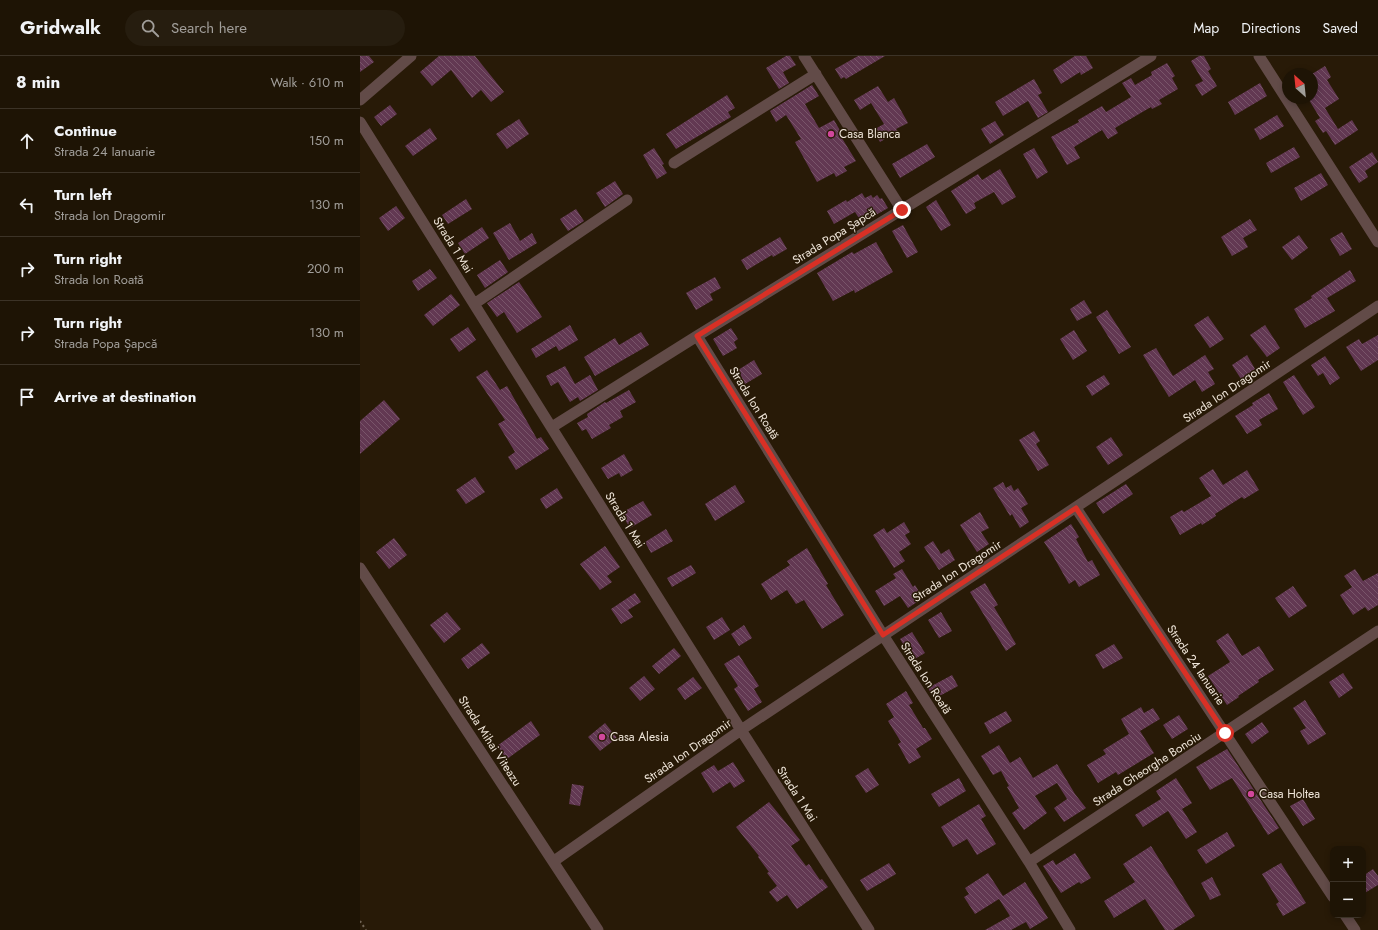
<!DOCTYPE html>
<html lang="en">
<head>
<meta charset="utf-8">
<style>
	:root { --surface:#1e1405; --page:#261d0f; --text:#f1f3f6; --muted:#a19e9a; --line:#3c3327 }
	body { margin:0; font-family:Jost,sans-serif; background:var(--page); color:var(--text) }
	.controls { position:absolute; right:12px; bottom:12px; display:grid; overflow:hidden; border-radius:8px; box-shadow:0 2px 6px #0003 }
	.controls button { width:36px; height:36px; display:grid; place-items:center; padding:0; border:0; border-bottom:1px solid var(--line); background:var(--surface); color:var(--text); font:20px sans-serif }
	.compass { position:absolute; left:922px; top:12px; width:36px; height:36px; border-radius:50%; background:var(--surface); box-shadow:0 2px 6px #0003; rotate:333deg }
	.stop { position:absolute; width:12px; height:12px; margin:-9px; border:3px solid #d93025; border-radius:50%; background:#fff }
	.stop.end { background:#d93025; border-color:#fff; box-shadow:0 1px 4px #0008 }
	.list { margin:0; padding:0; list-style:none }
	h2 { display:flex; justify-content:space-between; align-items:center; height:52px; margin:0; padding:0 16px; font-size:17px }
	h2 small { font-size:13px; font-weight:400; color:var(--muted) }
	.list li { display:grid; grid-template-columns:26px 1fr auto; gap:12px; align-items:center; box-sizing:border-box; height:64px; padding:0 16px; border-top:1px solid var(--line) }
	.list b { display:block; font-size:15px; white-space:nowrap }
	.list p { margin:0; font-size:13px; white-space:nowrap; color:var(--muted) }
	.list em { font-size:13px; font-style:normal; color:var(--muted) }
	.icon { flex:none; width:22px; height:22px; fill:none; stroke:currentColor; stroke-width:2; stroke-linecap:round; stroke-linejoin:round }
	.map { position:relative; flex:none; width:1018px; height:874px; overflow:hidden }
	header { display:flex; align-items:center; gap:24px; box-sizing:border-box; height:56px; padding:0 20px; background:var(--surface); border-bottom:1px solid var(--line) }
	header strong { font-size:19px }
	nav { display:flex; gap:22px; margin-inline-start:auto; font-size:14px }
	.search { width:280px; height:36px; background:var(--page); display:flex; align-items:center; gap:10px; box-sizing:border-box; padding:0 14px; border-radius:22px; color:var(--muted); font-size:15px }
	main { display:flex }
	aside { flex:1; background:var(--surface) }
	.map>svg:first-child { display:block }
	.building { fill:url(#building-back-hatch) }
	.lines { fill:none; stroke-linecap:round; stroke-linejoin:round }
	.path { stroke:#736656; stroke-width:2; stroke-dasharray:2 3; stroke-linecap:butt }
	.street { stroke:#624b48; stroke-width:11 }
	.route { stroke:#d93025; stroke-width:5 }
	.hotel-dot { fill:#d1479c; stroke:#281a07; stroke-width:1.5 }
	.labels { text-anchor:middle; stroke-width:3; stroke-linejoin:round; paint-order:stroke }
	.poi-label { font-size:12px; fill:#efe5d9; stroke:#281a07; text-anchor:start }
	.street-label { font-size:12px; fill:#efe5d9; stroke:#281a07 }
</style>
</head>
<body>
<header>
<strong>Gridwalk</strong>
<div class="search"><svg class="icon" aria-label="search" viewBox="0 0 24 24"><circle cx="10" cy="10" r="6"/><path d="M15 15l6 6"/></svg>Search here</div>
<nav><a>Map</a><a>Directions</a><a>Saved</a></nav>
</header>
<main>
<aside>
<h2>8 min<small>Walk · 610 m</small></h2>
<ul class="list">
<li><svg class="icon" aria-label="ahead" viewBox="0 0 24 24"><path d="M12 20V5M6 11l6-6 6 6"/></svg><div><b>Continue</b><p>Strada 24 Ianuarie</p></div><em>150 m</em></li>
<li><svg class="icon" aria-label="left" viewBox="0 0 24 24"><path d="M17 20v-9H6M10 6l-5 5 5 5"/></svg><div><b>Turn left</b><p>Strada Ion Dragomir</p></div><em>130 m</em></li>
<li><svg class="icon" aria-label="right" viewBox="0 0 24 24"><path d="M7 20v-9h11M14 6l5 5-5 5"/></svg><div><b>Turn right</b><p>Strada Ion Roată</p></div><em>200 m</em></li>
<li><svg class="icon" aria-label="right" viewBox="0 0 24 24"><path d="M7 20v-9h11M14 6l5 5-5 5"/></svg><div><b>Turn right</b><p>Strada Popa Șapcă</p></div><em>130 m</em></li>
<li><svg class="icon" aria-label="arrive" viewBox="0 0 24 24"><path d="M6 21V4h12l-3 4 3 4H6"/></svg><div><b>Arrive at destination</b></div></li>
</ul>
</aside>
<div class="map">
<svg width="1018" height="874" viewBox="0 0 1018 874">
	<defs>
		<pattern id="building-back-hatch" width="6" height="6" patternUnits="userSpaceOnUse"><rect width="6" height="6" fill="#623852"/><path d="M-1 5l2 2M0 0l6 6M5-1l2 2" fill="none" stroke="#79556a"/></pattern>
	</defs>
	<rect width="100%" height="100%" fill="#281a07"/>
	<path class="building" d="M0 0H9L14 6 0 16Z
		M79 0H115L144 36 131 46 121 34 112 42 91 14 72 30 60 16Z
		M426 0H430L436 9 423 16 429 27 419 33 406 12Z
		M498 0H525L486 23 484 21 481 23 475 13Z
		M715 0H726L733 12 721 19 720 16 701 28 693 14Z
		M839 0H844L851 13 848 15 857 30 842 40 835 29 843 25 831 5Z
		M807 7 815 20 812 22 818 33 799 44 802 48 792 53 791 51 755 72 758 77 748 83 742 74 714 91 720 102 707 109 691 81 719 66 718 64 742 50 746 56 771 41 762 27 771 22 775 29 792 19 791 16Z
		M965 10 971 21 967 24 979 43 965 52 978 73 992 64 998 74 975 89 966 75 963 77 955 65 960 62 949 44 952 42V18Z
		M674 23 682 37 678 39 688 56 678 62 668 45 643 60 635 46Z
		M900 27 907 40 875 59 868 46Z
		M452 29 459 40 445 48 459 72 474 64 482 78 480 79 496 105 484 111 487 115 476 121 474 117 457 126 435 86 441 83 426 59 416 66 410 55Z
		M518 30 528 46 534 42 548 67 536 73 538 75 520 86 513 74 524 68 511 47 500 54 494 44Z
		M367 39 375 52 368 56 371 61 316 93 306 78Z
		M30 49 37 58 21 70 14 61Z
		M917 59 924 70 900 84 894 73Z
		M159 63 169 78 147 93 136 78Z
		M635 65 644 79 630 88 621 73Z
		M70 72 77 83 53 100 45 90Z
		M567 88 575 101 540 122 532 108Z
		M934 91 940 101 911 117 906 107Z
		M294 92 304 108 302 109 307 117 297 123 283 99Z
		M674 92 688 116 677 123 663 98Z
		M1012 96 1018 106 1005 115 1008 121 999 127 989 111Z
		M640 113 656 141 642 149 634 136 614 147 616 152 606 158 591 135 618 118 622 124Z
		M961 117 968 129 941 145 934 132Z
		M255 125 263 138 245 151 236 137Z
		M502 137 505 142 511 139 513 142 517 139 520 143 522 142 528 152 502 167 495 156 474 168 467 155 486 144 487 146Z
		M106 143 112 153 88 168 82 159Z
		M576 144 591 169 581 175 566 151Z
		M36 150 45 162 28 175 19 162Z
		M216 153 224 165 208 175 200 163Z
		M890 163 897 174 883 182 888 191 872 200 861 181Z
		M150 167 160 185 172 177 177 187 149 204 133 177Z
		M543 169 558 196 547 202 532 175Z
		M122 171 129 182 105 198 98 187Z
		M982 176 992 193 980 200 970 183Z
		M939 179 948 192 932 204 922 191Z
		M420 181 427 193 413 201 412 199 387 214 381 204Z
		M516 186 533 216 495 237 494 234 473 245 457 217 492 196 494 198Z
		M140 204 148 216 125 232 117 219Z
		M70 213 77 222 58 235 52 225Z
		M990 214 996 225 967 242 975 255 945 272 934 253 952 242 951 240Z
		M355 221 361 232 350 238 353 244 336 254 326 237Z
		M159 226 182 261 157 277 144 256 137 261 127 247Z
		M91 238 100 249 73 270 64 259Z
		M724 244 732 257 717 265 710 253Z
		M747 254 771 291 759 298 736 261Z
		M848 260 864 283 850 292 834 269Z
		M210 269 218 284 199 295 196 290 176 302 171 293Z
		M905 269 920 292 907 301 890 279Z
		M108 271 116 284 99 296 90 283Z
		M371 272 378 283 374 286 377 292 363 300 353 283Z
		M714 274 727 295 713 304 700 283Z
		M281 276 289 289 235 320 224 301 255 282 259 289Z
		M1018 279V304L1001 315 986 291 999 283 1002 288Z
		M796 292 813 320 845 299 854 313 848 316 855 328 842 336 835 324 809 341 783 299Z
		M887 299 895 313 881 323 872 309Z
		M965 300 980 322 970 329 963 317 958 320 951 309Z
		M394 304 402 318 385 328 378 314Z
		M205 310 215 328 230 319 238 334 220 345 218 341 210 346 198 326 191 330 186 320Z
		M127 314 140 334 147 330 177 383 181 381 189 393 156 414 148 401 155 396 138 368 145 364 116 321Z
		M744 319 750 328 732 340 726 330Z
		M934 319 955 351 943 359 923 326Z
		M269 334 276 346 260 355 263 361 249 369 251 372 232 383 226 373 222 375 217 367 228 361 227 358 245 346 246 347Z
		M909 337 918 353 899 364 902 369 887 378 875 360 893 349 892 347Z
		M24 344 40 363 0 398V365Z
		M674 375 680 385 676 388 689 409 678 415 659 384Z
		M751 381 763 399 748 409 736 391Z
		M264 398 273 414 261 421 259 417 248 423 241 412Z
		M853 413 863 429 887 414 899 434 884 443 882 441 855 458 856 460 842 469 841 467 820 479 810 461 822 454 824 456 851 440 839 422Z
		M115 421 125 436 106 448 96 434Z
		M643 426 646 432 651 429 654 435 658 432 668 448 661 452 669 466 660 472 652 458 650 460 633 432Z
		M766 428 773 438 743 458 736 447Z
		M375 429 385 446 355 465 345 448Z
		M197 432 203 442 186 453 180 443Z
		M283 445 292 459 270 472 261 457Z
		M620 456 629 472 621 476 629 488 617 496 600 469Z
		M544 466 550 476 545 479 551 488 539 496 545 505 534 512 513 479 524 472 527 477Z
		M711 468 719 481 716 483 728 506 732 504 740 519 719 531 715 524 709 528 692 498 684 486Z
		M306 473 313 485 291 497 285 486Z
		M34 482 47 499 29 513 16 496Z
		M573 485 581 498 589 493 595 504 579 514 564 491Z
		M245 490 260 511 247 520 252 526 240 534 220 508Z
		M447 492 468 528 466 529 484 559 462 573 444 544 436 548 427 534 411 544 401 528 430 509 427 505Z
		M331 509 336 517 312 531 307 522Z
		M542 513 553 531 555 529 563 542 548 552 540 540 524 550 515 535 536 522 533 518Z
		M995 513 1003 525 1018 517V549L1008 555 1005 551 993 559 980 539 992 531 984 520Z
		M625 527 638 549 634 551 656 588 646 595 610 536Z
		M933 530 947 550 929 562 915 542Z
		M275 537 281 546 268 554 273 561 261 568 251 553Z
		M87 556 101 573 84 587 70 569Z
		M581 556 592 575 579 582 568 564Z
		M362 561 370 574 354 584 346 571Z
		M384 569 392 582 379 590 371 578Z
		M552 576 565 597 553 604 540 583Z
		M868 577 882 600 899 590 914 614 898 624 899 626 878 640 879 641 867 649 848 620 870 606 856 585Z
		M122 587 130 597 108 613 101 603Z
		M754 588 763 602 743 613 735 599Z
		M314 592 321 600 299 618 292 610Z
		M379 599 399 630 394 633 402 646 388 655 374 633 378 630 364 608Z
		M983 617 993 632 979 642 969 626Z
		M592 619 598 630 574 643 568 632Z
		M284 620 295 633 280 645 269 632Z
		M333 621 342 632 325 644 317 633Z
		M546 635 553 647 549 649 563 672H565L572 683 556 693 561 701 549 708 538 688 541 686 528 665 534 661 526 648Z
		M945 644 966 678 948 689 940 675 946 672 933 652Z
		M781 651 784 657 793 652 800 663 780 675 794 697 758 719 756 716 738 727 727 709 746 698 743 694 769 678 761 663Z
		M646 655 652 665 630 678 624 667Z
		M819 659 828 673 812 683 803 669Z
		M171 665 180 679 147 703 137 690Z
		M902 666 909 676 892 688 885 678Z
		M245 667 257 682 240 695 228 681Z
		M639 689 650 707 660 701 673 722 697 708 715 738 726 752 704 766 694 752 707 743 697 727 675 740 687 757 664 774 652 757 659 752 647 731 649 730 641 715 633 719 621 700Z
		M867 693 919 772 908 779 872 722 850 734 836 711Z
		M373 706 385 725 374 732 370 726 353 737 341 717 354 709 358 715Z
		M508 712 519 729 506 737 495 720Z
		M599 722 606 735 579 751 571 738Z
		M816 722 832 747 822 753 837 776 826 783 808 755 783 771 775 759 801 743 796 735Z
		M212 728 224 730 220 750 209 748Z
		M943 743 955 763 943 770 930 750Z
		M409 746 440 784 431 790 446 810 449 808 460 824 462 823 468 831 437 853 427 839 417 846 409 836 417 830 407 817 409 816 398 801 399 800 376 771Z
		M619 748 626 760 621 763 636 788 617 799 607 783 593 791 581 771Z
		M867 776 875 790 846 808 837 794Z
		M791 790 835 860 813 874H805L785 843 754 862 744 845 775 826 763 808Z
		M715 797 731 822 721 828 719 826 701 837 683 810 693 804 696 809Z
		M529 807 536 818 507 835 500 824Z
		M921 807 946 847 923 860 916 848 919 846 902 818Z
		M1013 813 1018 820V829L1003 838V820Z
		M628 817 643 840 665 826 688 862 670 873 666 866 651 874H625L650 860 639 843 615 858 604 841 609 838 605 832Z
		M852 821 861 839 850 844 841 827Z"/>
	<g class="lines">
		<path class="path" d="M0 865 6 874"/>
		<path class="street" d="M444 0 542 154
			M899 0 1018 186
			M0 44 51 0
			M0 66 381 674 509 874
			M314 107 456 18
			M114 248 267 144
			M337 280 523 579 669 806 710 874
			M192 371 337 280 791 0
			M716 452 973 841
			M0 512 238 874
			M194 805 381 674 1018 250
			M669 806 1018 575
			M985 859 995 874"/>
	</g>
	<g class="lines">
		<path class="route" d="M542 154 337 280 523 579 716 452 865 677"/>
	</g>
	<g class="hotel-dot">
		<circle cx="471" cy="78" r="4"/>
		<circle cx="242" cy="681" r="4"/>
		<circle cx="891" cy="738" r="4"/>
	</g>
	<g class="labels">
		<g class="poi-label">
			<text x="479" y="82">Casa Blanca</text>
			<text x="250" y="685">Casa Alesia</text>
			<text x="899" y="742">Casa Holtea</text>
		</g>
		<g class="street-label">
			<text transform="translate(474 180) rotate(-32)" y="4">Strada Popa Șapcă</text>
			<text transform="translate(93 189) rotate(58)" y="4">Strada 1 Mai</text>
			<text transform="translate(867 335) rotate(-34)" y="4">Strada Ion Dragomir</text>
			<text transform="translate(394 347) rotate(58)" y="4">Strada Ion Roată</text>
			<text transform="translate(265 464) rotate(58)" y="4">Strada 1 Mai</text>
			<text transform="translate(597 515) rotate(-33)" y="4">Strada Ion Dragomir</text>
			<text transform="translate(836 609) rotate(56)" y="4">Strada 24 Ianuarie</text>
			<text transform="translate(566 622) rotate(57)" y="4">Strada Ion Roată</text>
			<text transform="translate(130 685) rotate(57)" y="4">Strada Mihai Viteazu</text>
			<text transform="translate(328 695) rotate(-35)" y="4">Strada Ion Dragomir</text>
			<text transform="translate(787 713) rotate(-33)" y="4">Strada Gheorghe Bonoiu</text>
			<text transform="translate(437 738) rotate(57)" y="4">Strada 1 Mai</text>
		</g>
	</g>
</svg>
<div class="controls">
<button>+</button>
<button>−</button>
</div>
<svg class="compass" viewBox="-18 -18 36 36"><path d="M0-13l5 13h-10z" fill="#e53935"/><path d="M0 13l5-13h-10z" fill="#a19e9a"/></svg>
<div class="stop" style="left:865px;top:677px"></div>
<div class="stop end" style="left:542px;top:154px"></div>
</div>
</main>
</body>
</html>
